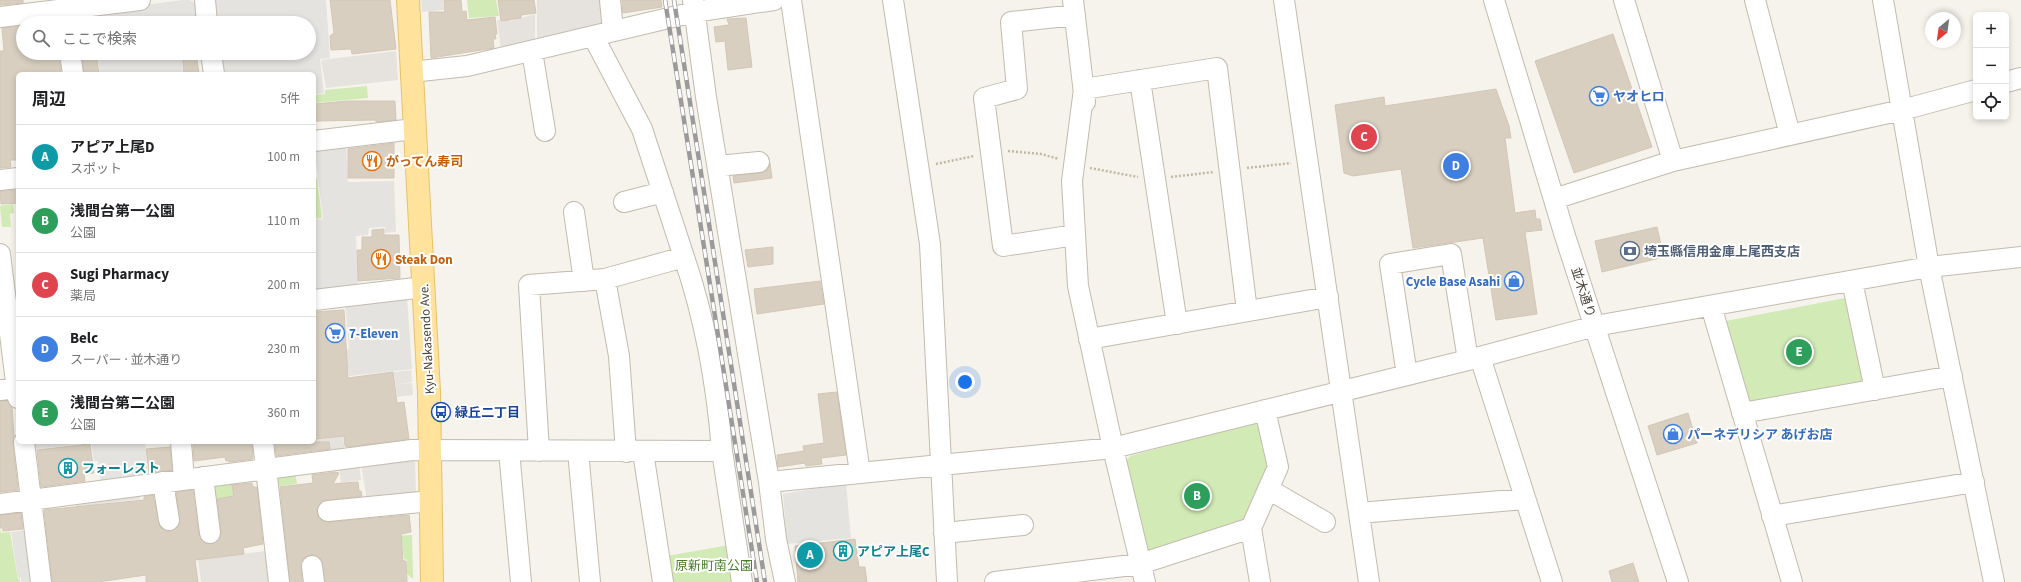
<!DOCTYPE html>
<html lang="ja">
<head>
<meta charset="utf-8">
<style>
	:root { --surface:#fff; --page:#f6f6f6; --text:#202124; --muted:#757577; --line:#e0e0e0; --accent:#0b8043 }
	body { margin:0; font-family:"Source Sans 3","Noto Sans JP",sans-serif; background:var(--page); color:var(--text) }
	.controls { position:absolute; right:12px; top:12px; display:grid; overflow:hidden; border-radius:6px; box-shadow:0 2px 6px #0003 }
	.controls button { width:36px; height:36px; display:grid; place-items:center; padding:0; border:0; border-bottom:1px solid var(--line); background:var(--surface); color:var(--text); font:20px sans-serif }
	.compass { position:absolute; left:1925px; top:12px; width:36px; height:36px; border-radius:50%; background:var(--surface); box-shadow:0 2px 6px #0003; rotate:209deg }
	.you { position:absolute; left:965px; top:382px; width:14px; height:14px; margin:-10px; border:3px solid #fff; border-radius:50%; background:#1a73e8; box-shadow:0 0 0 6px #1a73e833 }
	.badge { display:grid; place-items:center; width:26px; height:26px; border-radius:50%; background:var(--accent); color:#fff; font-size:13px; font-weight:700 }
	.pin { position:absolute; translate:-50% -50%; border:2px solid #fff; box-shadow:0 1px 4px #0006 }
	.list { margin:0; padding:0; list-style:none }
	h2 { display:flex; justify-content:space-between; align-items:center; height:52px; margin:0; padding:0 16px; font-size:17px }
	h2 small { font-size:13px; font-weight:400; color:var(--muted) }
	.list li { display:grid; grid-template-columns:26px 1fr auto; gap:12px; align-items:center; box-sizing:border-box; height:64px; padding:0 16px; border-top:1px solid var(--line) }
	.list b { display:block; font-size:15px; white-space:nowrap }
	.list p { margin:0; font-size:13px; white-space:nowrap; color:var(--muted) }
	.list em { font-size:13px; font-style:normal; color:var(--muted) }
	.icon { flex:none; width:22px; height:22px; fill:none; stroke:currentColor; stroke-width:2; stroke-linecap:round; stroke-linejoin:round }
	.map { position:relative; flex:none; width:2021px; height:582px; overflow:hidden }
	.search { position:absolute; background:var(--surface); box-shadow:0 2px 6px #0003; left:16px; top:16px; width:300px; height:44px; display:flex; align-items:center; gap:10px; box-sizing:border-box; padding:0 14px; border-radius:22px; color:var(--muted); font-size:15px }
	.panel { position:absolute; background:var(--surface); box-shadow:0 2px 6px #0003; left:16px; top:72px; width:300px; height:372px; border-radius:6px }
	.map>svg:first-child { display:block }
	.industrial { fill:#e6e2dd }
	.green { fill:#d2eab5 }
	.parking { fill:#e5e3e0 }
	.building { fill:#d8cfc1; stroke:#d3c7b4 }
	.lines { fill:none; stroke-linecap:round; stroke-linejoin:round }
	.minor-casing { stroke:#c2bbae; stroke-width:22 }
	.major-casing { stroke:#e6c16a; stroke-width:24 }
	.path { stroke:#c4b79f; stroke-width:2.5; stroke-dasharray:2 2; stroke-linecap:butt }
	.minor { stroke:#fff; stroke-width:20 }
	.major { stroke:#ffe39c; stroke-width:22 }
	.rail-casing { stroke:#9a9a9a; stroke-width:4.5 }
	.rail { stroke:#fff; stroke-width:3; stroke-dasharray:9; stroke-linecap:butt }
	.labels { text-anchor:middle; stroke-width:4; stroke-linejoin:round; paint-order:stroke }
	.shop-label { font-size:13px; font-weight:bold; fill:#366cbe; stroke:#fff; text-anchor:start }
	.food-label { font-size:13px; font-weight:bold; fill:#c56008; stroke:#fff; text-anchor:start }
	.service-label { font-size:13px; font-weight:bold; fill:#4e5e75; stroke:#fff; text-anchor:start }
	.street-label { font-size:13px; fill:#4b4439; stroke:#fff }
	.transit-label { font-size:13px; font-weight:bold; fill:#164399; stroke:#fff; text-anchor:start }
	.culture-label { font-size:13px; font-weight:bold; fill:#0d838f; stroke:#fff; text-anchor:start }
	.park-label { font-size:13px; fill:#4a7f2a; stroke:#fff }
</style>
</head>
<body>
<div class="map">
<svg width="2021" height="582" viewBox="0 0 2021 582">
	<rect width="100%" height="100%" fill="#f6f3ec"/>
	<path class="industrial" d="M537 0H606L608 23 537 40Z
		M535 14V40L501 49 497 20 510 19 511 21Z
		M396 51 398 80 326 88 321 60Z
		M411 370 412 382 399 384 412 383 413 395 397 397 394 372Z
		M314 404 325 424 327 438 343 436 345 453 317 457 314 431Z
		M415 457 416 495 367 501 361 463Z
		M359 464 361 480 341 483 339 467Z
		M272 550 276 582H201L198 560Z"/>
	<path class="green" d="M467 0H496L499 16 469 18Z
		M367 86 368 98 314 103V95L325 94V90Z
		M317 178 322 218 314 219V179Z
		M13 204 14 213 10 214 11 227H2L0 206Z
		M1850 297 1869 383 1749 402 1726 321Z
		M1256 422 1266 428 1274 467 1247 526 1148 555 1125 463 1130 456Z
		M295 472 297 484 273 487 272 475Z
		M231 479 234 496 216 499 219 518 214 519 208 482Z
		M0 529 1 533 10 532 18 579H20V582H0Z
		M412 535 413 579 407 574V560L404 559 402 543 392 536Z
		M729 545 735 582H671L667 556Z"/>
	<path class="parking" d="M183 0H190L197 5 199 23H93L92 12Z
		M212 0H326L330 58 320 59 324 93 314 95V74H219L217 53H309V23H214Z
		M421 0H443L444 10 422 12Z
		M97 53H181L183 74H100Z
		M346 143 348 182 394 181 396 232 385 233V227L369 228 368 235 356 236 358 290 314 295V220L323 219 314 146Z
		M407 297 412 369 349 376 346 350 349 349 345 302Z
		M29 442H145L148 478 101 484 98 461H94L91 443 30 450Z
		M846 483 851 538 787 544 783 494Z
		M139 491 140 499 76 507V499Z
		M27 530 34 582H21V578H18L11 532Z"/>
	<path class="building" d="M0 0H23V3L0 5Z
		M330 0H390L396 49 352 54 351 49 331 50 330 36 334 33Z
		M444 0H461L462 12 466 11 467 20 495 17 497 34H495L496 39H493L494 48 431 58 429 12H445Z
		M498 0H534L536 13 521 15V18L501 21Z
		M622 0H661L662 7 623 13Z
		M746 18 752 67 728 70 725 41 716 42 714 27 729 25 727 19Z
		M23 26V53H26V56L59 53 61 74H18V160H10L11 167 0 168V51H4L2 28Z
		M1613 34 1652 147 1574 173 1535 61Z
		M82 53H96L99 74H84Z
		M182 53H196L199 73 184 74Z
		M1496 89 1509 126 1511 138H1505L1515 213 1535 210 1536 219H1540L1542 230 1525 232 1537 314 1496 320 1483 238 1413 248 1401 169 1353 176 1344 173 1335 105 1384 97 1385 106Z
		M347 101H395L396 120 376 122V120L316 121 315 104Z
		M394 143V178H348V149Z
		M770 163 772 178 734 183 733 176 760 173 766 171Z
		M18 190V203L1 204 0 191Z
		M1657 227 1664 257 1602 272 1595 241Z
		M384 229V235H399L400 278 358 281 357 250H362V237H372V230Z
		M773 247V264L748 267 745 250Z
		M820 281 824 304 757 314 754 289Z
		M344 310 348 378 393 372 397 403 404 402 409 439 348 447 345 446 344 436 314 439V312Z
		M837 392 846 455 821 458 822 464 806 466 805 463 778 467 777 455 804 451 803 446 824 443 818 394Z
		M0 401H7L12 407 14 436 13 443 18 490 0 492Z
		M1688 413 1697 443 1657 455 1648 426Z
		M193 442H252L253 459 229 462V461H226L225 457 194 461Z
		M275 442H329L330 449 276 456Z
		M90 444 94 473 84 474 85 481 41 487 37 450Z
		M170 447 172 470 149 473 146 449Z
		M335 472 339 473 333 484 358 482 359 491H361L362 496 322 501 317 507 318 517 323 521 329 522 409 515 411 532 401 534 403 561H406L407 582H325L321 559 317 556 311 555 305 557 301 562 302 582H290L280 487 313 483 312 475Z
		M252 483 253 487H257L263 544 243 548 244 554 195 560 198 582H146V575L98 582H52L44 510 144 500V497L153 495 160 527 165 531H170L176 529 180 524 176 492 193 490 199 535 205 543 212 544 220 538 221 532 217 499 234 496 232 485Z
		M21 513 23 529 3 531V528H0V515Z
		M855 539 859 567H865L867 582H798L795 546Z
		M1633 563 1639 582H1612L1609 571Z"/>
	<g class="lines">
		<g class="minor-casing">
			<path id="minor" d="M205 0 207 23
				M610 0 613 31
				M693 0 706 97 769 482 776 539 785 582
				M791 0 860 473
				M893 0 930 244 947 582
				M1073 0 1085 102
				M1284 0 1369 582
				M1494 0 1565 236 1678 582
				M1624 0 1673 161
				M1755 0 1790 135
				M1883 0 1929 267 1994 582
				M0 17 140 0
				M532 51 545 131
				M70 53 73 74
				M211 53 214 74
				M411 72 467 66 694 12 774 0
				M1140 80 1177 324
				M2006 82 2021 78
				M1084 89 1072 181 1078 286 1113 448 1145 582
				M1084 89 1217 68 1247 311
				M314 141 414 129
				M718 166 759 162
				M0 180 18 178
				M1554 199 1673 161 1902 110 1976 90
				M624 202 663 192
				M574 212 584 281
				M1075 235 1003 246 984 98 1017 89 1011 22 1075 15
				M0 254 18 398
				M684 257C705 319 717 386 722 451
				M605 279 619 356 626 452
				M1852 281 1875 390
				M314 300 424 287
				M1711 306 1792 582
				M1089 339 1328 297
				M1480 357 1552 582
				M1407 375 1390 264 1451 254 1468 360
				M0 390 17 388
				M1742 413 1952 376
				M24 442 41 582
				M181 442 184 479
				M263 442 279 582
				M509 451 521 582
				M539 451 529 285 605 279 684 257 642 129 593 36
				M578 451 590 582
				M643 452 663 582
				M203 477 210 533
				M163 482 169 520
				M769 482 1113 448 1480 357 1595 326 1929 267 2021 257
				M1268 489 1325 522
				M0 504 412 450 722 451 742 582
				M328 511 431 501
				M1359 513 1525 499
				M1772 516 1974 482
				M1251 528 1260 582
				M944 533 1023 525
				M312 566 314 582
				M995 582 1140 564 1251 528 1278 467 1265 410"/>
		</g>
		<g class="major-casing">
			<path id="major" d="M408 0 429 392 432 582"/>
		</g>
		<path class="path" d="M1008 151 1041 154 1059 159
			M936 164 974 156
			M1090 168 1138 177
			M1247 168 1291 163
			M1171 177 1214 172"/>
		<use href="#minor" class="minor"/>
		<use href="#major" class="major"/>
		<g class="rail-casing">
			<path id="rail" d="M665 0 757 582
				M674 0 765 582"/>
		</g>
		<use href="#rail" class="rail"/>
	</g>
	<defs>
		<g id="supermarket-ring" transform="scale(1)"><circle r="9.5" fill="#fff" stroke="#3f7fe0" stroke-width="1.5"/><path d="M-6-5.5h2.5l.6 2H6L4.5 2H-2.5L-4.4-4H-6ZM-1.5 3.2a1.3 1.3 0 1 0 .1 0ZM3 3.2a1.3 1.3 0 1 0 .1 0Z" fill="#3f7fe0"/></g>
		<g id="restaurant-ring" transform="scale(1)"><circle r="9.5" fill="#fff" stroke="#e8710a" stroke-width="1.5"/><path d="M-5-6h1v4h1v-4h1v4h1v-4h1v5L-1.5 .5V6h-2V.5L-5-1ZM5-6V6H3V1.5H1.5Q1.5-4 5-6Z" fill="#e8710a"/></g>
		<g id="bank-ring" transform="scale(1)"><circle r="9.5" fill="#fff" stroke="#5c6f8a" stroke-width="1.5"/><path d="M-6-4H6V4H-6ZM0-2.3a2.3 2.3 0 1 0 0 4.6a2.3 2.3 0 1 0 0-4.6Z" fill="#5c6f8a"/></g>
		<g id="shop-ring" transform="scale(1)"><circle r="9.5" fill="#fff" stroke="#3f7fe0" stroke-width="1.5"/><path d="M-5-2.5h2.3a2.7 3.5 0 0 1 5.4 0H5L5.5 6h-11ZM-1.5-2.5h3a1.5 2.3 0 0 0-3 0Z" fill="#3f7fe0"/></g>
		<g id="bus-ring" transform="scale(1)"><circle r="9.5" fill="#fff" stroke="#1a4fb4" stroke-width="1.5"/><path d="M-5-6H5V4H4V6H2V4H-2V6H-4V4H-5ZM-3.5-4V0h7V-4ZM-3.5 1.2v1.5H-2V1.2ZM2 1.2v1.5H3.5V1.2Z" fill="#1a4fb4"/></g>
		<g id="building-ring" transform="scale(1)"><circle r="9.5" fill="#fff" stroke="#0f9aa8" stroke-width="1.5"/><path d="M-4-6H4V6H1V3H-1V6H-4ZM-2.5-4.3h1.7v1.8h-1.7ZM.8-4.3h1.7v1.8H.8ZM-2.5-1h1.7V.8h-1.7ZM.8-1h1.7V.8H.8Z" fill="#0f9aa8"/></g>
	</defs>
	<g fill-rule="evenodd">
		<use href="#supermarket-ring" x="1599" y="96"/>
		<use href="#restaurant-ring" x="372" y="161"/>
		<use href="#bank-ring" x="1630" y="251"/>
		<use href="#restaurant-ring" x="381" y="259"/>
		<use href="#shop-ring" x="1514" y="281"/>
		<use href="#supermarket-ring" x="335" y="333"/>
		<use href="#bus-ring" x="441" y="412"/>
		<use href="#shop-ring" x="1673" y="434"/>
		<use href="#building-ring" x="68" y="468"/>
		<use href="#building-ring" x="843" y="551"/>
	</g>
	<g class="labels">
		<g class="shop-label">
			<text x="1613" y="101">ヤオヒロ</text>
			<text x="1500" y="286" text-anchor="end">Cycle Base Asahi</text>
			<text x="349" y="338">7-Eleven</text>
			<text x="1687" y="439">パーネデリシア あげお店</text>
		</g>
		<g class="food-label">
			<text x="386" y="166">がってん寿司</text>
			<text x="395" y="264">Steak Don</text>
		</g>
		<g class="service-label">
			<text x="1644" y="256">埼玉縣信用金庫上尾西支店</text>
		</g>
		<g class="street-label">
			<text transform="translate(1584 292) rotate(72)" y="5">並木通り</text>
			<text transform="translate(426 339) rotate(-93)" y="5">Kyu-Nakasendo Ave.</text>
		</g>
		<g class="transit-label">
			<text x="455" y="417">緑丘二丁目</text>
		</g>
		<g class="culture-label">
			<text x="82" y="473">フォーレスト</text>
			<text x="857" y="556">アピア上尾C</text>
		</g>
		<g class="park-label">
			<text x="714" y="570">原新町南公園</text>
		</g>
	</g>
</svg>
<div class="controls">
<button>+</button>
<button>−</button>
<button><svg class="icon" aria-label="locate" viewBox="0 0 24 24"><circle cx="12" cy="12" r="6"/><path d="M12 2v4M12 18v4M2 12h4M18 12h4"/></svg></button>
</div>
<svg class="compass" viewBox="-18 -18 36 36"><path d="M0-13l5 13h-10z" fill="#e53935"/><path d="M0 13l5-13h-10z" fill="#757577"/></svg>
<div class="you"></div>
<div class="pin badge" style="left:810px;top:555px;background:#0f9aa8">A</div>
<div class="pin badge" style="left:1197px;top:496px;background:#2e9e5b">B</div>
<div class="pin badge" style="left:1364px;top:137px;background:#e0444e">C</div>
<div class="pin badge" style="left:1456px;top:166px;background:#3f7fe0">D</div>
<div class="pin badge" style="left:1799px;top:352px;background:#2e9e5b">E</div>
<div class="search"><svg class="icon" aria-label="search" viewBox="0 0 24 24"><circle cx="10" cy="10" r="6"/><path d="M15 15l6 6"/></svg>ここで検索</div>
<section class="panel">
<h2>周辺<small>5件</small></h2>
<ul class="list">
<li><span class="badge" style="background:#0f9aa8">A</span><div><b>アピア上尾D</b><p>スポット</p></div><em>100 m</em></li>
<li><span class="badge" style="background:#2e9e5b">B</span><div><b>浅間台第一公園</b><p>公園</p></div><em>110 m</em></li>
<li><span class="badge" style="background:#e0444e">C</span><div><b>Sugi Pharmacy</b><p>薬局</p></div><em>200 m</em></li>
<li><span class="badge" style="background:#3f7fe0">D</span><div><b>Belc</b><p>スーパー · 並木通り</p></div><em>230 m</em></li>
<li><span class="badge" style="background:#2e9e5b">E</span><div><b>浅間台第二公園</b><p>公園</p></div><em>360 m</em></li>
</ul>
</section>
</div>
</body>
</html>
